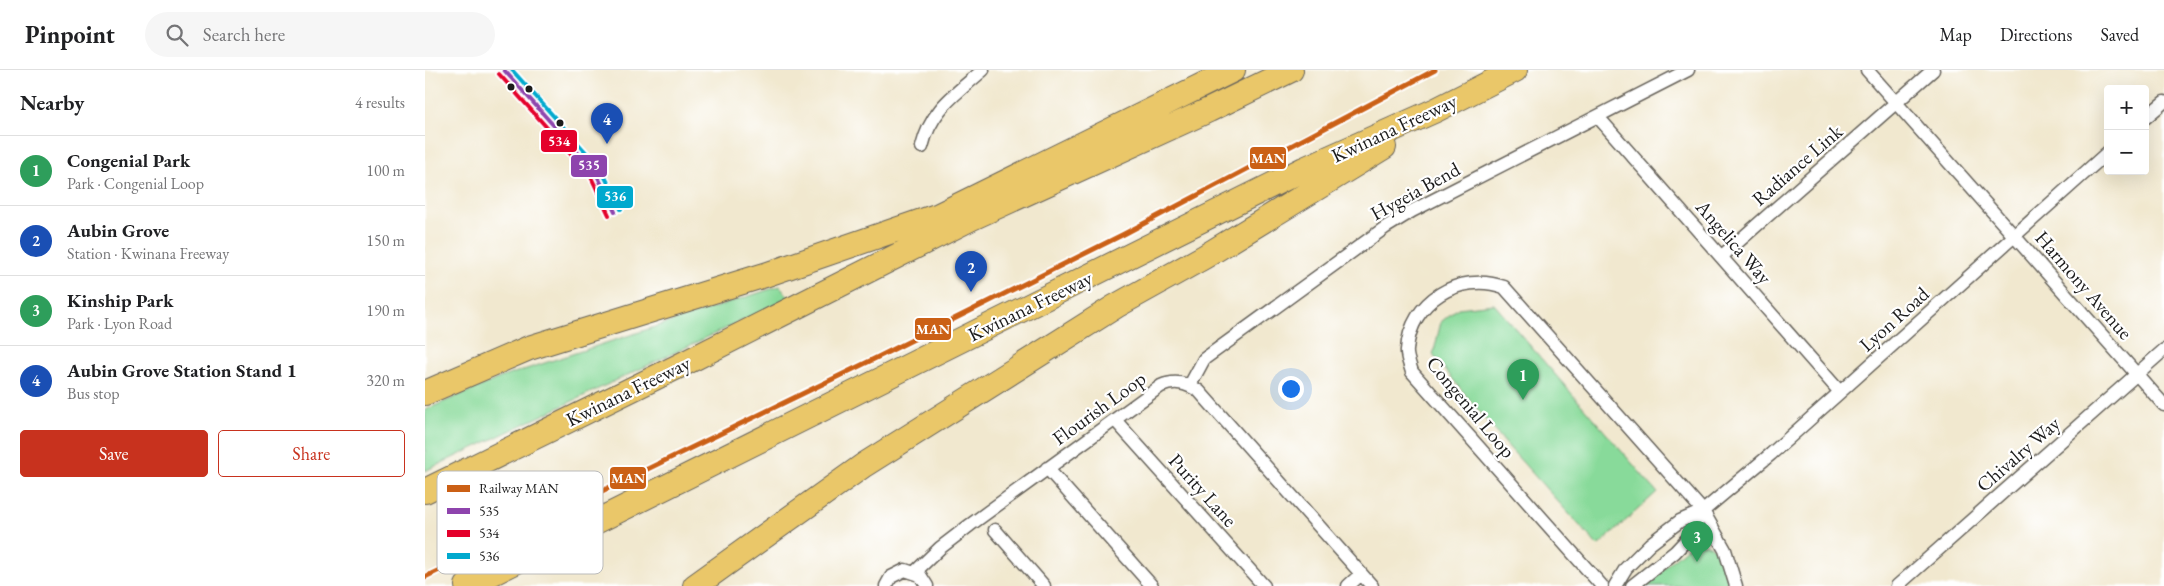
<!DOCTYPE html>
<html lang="en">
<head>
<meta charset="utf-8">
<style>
	:root { --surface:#fff; --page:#f6f6f6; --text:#202124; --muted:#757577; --line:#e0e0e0; --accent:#c8321e }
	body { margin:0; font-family:"EB Garamond",serif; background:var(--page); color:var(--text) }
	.controls { position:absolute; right:15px; top:15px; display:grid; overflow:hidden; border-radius:5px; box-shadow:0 5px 20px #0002 }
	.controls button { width:45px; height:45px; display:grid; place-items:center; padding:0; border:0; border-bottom:1px solid var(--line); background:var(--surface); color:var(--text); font:25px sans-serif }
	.you { position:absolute; left:865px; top:318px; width:18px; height:18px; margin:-12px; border:4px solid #fff; border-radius:50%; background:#1a73e8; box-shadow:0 0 0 8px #1a73e833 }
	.badge { display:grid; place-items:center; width:32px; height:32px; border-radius:50%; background:var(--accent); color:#fff; font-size:16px; font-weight:700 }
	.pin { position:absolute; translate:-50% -41px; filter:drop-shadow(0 1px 2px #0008) }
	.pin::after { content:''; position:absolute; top:26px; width:18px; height:15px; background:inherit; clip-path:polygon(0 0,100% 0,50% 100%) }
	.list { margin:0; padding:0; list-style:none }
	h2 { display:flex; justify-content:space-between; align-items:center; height:65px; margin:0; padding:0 20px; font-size:21px }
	h2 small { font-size:16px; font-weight:400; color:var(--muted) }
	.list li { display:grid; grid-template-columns:32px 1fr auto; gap:15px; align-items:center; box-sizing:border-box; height:70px; padding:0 20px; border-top:1px solid var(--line) }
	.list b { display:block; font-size:19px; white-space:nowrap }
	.list p { margin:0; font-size:16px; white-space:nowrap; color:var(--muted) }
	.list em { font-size:16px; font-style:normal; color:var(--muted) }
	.actions { display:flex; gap:10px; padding:15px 20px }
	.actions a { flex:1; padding:11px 0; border:1px solid var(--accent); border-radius:5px; text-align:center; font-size:18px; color:var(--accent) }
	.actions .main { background:var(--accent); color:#fff }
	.icon { flex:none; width:28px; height:28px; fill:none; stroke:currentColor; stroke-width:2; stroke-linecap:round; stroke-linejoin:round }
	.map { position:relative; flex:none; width:1739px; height:516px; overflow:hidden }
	header { display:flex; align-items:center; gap:30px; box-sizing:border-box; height:70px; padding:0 25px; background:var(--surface); border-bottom:1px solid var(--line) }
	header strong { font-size:24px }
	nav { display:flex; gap:28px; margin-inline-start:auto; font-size:18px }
	.search { width:350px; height:45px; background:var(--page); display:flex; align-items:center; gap:12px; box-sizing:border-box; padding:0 18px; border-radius:28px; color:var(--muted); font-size:19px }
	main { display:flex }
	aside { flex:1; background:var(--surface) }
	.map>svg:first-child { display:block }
	.green { fill:#88da9a; stroke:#527b5b }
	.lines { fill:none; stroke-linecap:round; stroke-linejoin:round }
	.minor-casing { stroke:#67635b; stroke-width:15 }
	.motorway-casing { stroke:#67635b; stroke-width:26 }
	.minor { stroke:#fff; stroke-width:12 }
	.motorway { stroke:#eac769; stroke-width:24 }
	.bus-1-casing { stroke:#fff; stroke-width:8 }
	.bus-2-casing { stroke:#fff; stroke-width:8 }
	.bus-3-casing { stroke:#fff; stroke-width:8 }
	.bus-1 { stroke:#8e44ad; stroke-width:4 }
	.bus-2 { stroke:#e4002b; stroke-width:4 }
	.bus-3 { stroke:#00a9ce; stroke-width:4 }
	.rail-1-casing { stroke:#fff; stroke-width:9 }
	.rail-1 { stroke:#cb6015; stroke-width:5 }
	.bus-dot { fill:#1c1c1c; stroke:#fff; stroke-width:2 }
	.labels { text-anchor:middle; stroke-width:4.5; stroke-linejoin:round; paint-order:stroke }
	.street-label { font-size:20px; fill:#1c1c1c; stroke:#fff }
	.key { fill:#fff; stroke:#bbb; stroke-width:1 }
	.key-label { font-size:14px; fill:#1c1c1c }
	.line-badge { stroke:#fff; stroke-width:2 }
	.badge-label { font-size:14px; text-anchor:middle; font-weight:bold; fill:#fff }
</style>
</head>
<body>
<header>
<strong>Pinpoint</strong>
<div class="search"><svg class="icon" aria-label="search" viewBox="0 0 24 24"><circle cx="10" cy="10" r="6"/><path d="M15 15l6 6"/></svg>Search here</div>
<nav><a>Map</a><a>Directions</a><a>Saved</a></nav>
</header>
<main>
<aside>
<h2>Nearby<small>4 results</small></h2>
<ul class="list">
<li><span class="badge" style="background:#2e9e5b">1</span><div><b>Congenial Park</b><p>Park · Congenial Loop</p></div><em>100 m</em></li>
<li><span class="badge" style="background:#1a4fb4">2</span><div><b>Aubin Grove</b><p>Station · Kwinana Freeway</p></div><em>150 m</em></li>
<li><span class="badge" style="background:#2e9e5b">3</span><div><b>Kinship Park</b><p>Park · Lyon Road</p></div><em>190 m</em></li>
<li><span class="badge" style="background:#1a4fb4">4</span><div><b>Aubin Grove Station Stand 1</b><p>Bus stop</p></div><em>320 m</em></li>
</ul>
<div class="actions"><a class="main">Save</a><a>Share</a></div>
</aside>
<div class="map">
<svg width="1739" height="516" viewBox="0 0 1739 516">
	<rect width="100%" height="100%" fill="#fff"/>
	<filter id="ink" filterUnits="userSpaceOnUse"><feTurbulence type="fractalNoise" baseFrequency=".02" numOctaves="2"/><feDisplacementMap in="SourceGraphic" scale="10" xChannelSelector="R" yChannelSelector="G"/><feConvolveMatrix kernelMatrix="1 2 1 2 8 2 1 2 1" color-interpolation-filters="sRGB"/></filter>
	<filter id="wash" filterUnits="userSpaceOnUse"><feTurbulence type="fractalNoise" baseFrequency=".0096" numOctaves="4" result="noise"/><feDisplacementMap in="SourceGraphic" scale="20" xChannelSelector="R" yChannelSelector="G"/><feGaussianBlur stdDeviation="1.12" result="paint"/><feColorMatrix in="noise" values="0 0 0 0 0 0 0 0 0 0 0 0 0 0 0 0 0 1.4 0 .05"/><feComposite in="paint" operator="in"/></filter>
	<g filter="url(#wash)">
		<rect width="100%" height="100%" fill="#f1e8cf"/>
		<path class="green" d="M355 216 365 228 0 401V340L77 307Z
			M1069 234 1232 422 1173 476 1081 374 1008 285 1016 252 1033 238Z
			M1277 474C1298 476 1300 499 1306 516H1217L1262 478Z"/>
	</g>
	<g filter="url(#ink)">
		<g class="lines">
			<g class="minor-casing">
				<path id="minor" d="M1442 0 1739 335
					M1173 47 1415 322
					M1720 48 1739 32
					M497 77C506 39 530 25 558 0
					M1297 186 1508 0
					M765 315 779 289 961 157 987 141 1263 0
					M690 350 839 516
					M622 398 727 516
					M570 460 619 516
					M490 502 515 478 545 455 736 316C750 310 761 313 774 321L947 516
					M461 516 466 507 480 500 495 505 502 516
					M923 516 936 504
					M1177 516 987 302C985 295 981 286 982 280 985 231 1035 201 1079 217L1278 441 1300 480 1311 516
					M1190 516 1201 498 1225 474 1255 451 1278 441 1346 384 1683 82
					M1207 516 1250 482 1266 465 1278 441
					M1472 516 1739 280"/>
			</g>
			<g class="motorway-casing">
				<path id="motorway" d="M0 323 104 278 340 205 514 145 808 0
					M0 421 256 295 547 148 784 40 866 0
					M42 516 879 99 1011 40 1090 0
					M270 516 439 395 691 236 779 187 959 77"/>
			</g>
			<use href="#minor" class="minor"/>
			<use href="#motorway" class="motorway"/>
			<g class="bus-1-casing">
				<path id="bus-1" d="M79 0 171 103 190 142"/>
			</g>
			<g class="bus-2-casing">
				<path id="bus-2" d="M74 4 166 107 184 145"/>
			</g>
			<g class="bus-3-casing">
				<path id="bus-3" d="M87 0 176 99 196 139"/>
			</g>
			<use href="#bus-1" class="bus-1"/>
			<use href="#bus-2" class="bus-2"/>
			<use href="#bus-3" class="bus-3"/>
			<g class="rail-1-casing">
				<path id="rail-1" d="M0 507 449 289 699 164 1010 0"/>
			</g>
			<use href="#rail-1" class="rail-1"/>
		</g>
	</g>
	<g class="bus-dot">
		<circle cx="86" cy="17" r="4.5"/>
		<circle cx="104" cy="19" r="4.5"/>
		<circle cx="135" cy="53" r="4.5"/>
	</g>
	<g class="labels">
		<g class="street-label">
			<text transform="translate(969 58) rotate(-25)" y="7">Kwinana Freeway</text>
			<text transform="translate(1372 95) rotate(-41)" y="7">Radiance Link</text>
			<text transform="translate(990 121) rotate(-29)" y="7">Hygeia Bend</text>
			<text transform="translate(1309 172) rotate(49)" y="7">Angelica Way</text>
			<text transform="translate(1659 215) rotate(49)" y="7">Harmony Avenue</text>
			<text transform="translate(605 236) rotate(-26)" y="7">Kwinana Freeway</text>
			<text transform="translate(1469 249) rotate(-42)" y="7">Lyon Road</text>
			<text transform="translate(203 321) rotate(-26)" y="7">Kwinana Freeway</text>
			<text transform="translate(1046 337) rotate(50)" y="7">Congenial Loop</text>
			<text transform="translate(674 338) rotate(-36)" y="7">Flourish Loop</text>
			<text transform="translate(1593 384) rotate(-41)" y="7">Chivalry Way</text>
			<text transform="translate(778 420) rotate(48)" y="7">Purity Lane</text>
		</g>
	</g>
	<rect x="12" y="401" width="166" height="103" rx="8" class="key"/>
	<rect x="22" y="415" width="23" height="7" fill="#cb6015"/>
	<rect x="22" y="438" width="23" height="6" fill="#8e44ad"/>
	<rect x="22" y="460" width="23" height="7" fill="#e4002b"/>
	<rect x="22" y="483" width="23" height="6" fill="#00a9ce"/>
	<g class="key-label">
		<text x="54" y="423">Railway MAN</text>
		<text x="54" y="446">535</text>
		<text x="54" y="468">534</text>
		<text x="54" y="491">536</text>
	</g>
	<g class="line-badge">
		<rect x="115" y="59" width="38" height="24" rx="5" fill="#e4002b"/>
		<rect x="824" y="76" width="38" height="24" rx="5" fill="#cb6015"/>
		<rect x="145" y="84" width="38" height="24" rx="5" fill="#8e44ad"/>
		<rect x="171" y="115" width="38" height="24" rx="5" fill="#00a9ce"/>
		<rect x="489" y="247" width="38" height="24" rx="5" fill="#cb6015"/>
		<rect x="184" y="396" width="38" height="24" rx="5" fill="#cb6015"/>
	</g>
	<g class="badge-label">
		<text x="134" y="76">534</text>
		<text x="843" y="93">MAN</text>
		<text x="164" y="100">535</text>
		<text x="190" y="131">536</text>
		<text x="508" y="264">MAN</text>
		<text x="203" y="413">MAN</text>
	</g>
</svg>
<div class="controls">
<button>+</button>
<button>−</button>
</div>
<div class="you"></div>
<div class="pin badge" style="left:1098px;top:330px;background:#2e9e5b">1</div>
<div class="pin badge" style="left:546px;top:222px;background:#1a4fb4">2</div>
<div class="pin badge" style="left:1272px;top:492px;background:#2e9e5b">3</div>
<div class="pin badge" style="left:182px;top:74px;background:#1a4fb4">4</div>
</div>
</main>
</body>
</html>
